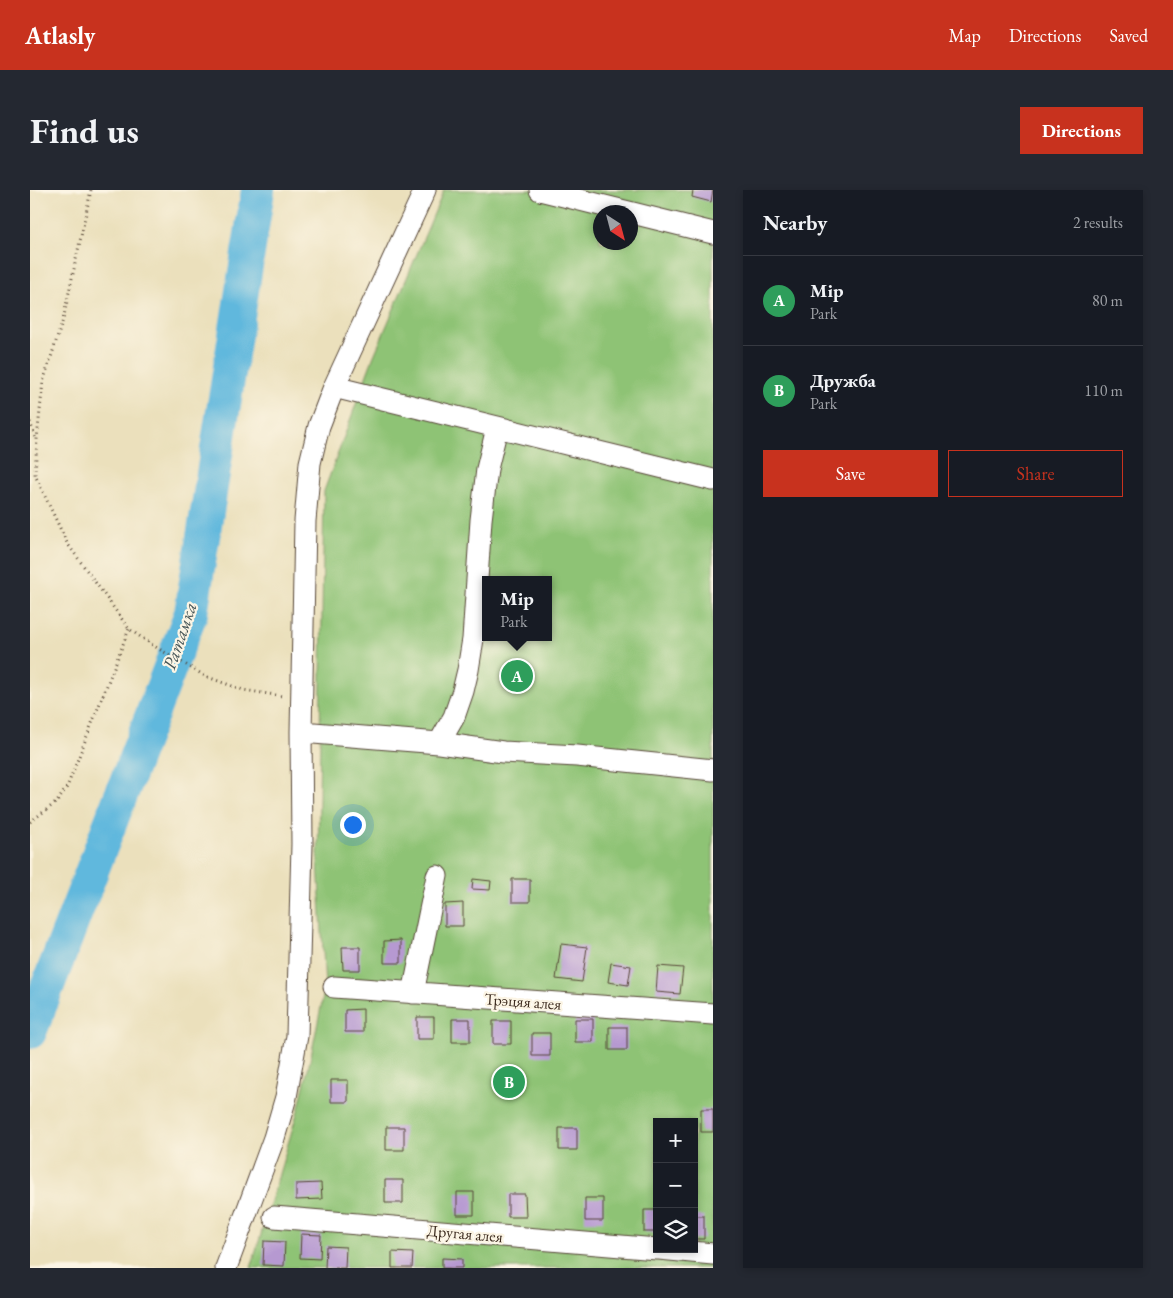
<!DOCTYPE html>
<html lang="en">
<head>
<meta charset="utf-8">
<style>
	:root { --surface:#171b24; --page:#242831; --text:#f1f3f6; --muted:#9ea1a6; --line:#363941; --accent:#c8321e }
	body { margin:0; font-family:"EB Garamond",serif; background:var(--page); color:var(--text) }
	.controls { position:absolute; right:15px; bottom:15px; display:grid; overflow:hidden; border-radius:0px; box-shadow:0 2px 8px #0003 }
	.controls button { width:45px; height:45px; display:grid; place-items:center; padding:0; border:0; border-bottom:1px solid var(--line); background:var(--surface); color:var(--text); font:25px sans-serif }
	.compass { position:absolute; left:563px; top:15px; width:45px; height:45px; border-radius:50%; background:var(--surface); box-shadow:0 2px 8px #0003; rotate:144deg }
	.you { position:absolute; left:322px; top:634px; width:18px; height:18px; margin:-12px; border:4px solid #fff; border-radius:50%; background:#1a73e8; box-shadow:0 0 0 8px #1a73e833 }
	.badge { display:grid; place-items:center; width:32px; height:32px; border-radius:50%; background:var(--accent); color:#fff; font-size:16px; font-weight:700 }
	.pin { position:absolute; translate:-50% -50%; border:2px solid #fff; box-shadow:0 1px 5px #0006 }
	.popup { position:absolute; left:452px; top:386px; width:70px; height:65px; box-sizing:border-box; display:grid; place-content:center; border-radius:0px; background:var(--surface); filter:drop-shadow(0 1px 4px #0005); font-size:16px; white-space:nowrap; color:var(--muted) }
	.popup b { font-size:19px; color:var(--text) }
	.popup::after { content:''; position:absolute; left:50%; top:100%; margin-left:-10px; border:10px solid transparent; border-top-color:var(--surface) }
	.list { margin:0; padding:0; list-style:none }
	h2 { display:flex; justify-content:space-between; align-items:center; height:65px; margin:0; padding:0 20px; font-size:21px }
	h2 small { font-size:16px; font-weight:400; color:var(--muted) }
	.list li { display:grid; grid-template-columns:32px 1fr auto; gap:15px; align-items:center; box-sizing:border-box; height:90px; padding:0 20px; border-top:1px solid var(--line) }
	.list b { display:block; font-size:19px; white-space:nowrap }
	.list p { margin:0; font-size:16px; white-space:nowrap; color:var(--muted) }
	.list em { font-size:16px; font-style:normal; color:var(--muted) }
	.actions { display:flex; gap:10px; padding:15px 20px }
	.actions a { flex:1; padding:11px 0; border:1px solid var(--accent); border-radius:0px; text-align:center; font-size:18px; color:var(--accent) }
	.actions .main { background:var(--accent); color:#fff }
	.icon { flex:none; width:28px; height:28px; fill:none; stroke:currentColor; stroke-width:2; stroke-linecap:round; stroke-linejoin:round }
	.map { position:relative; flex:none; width:683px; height:1078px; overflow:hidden; border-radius:0px }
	header { display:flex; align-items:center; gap:30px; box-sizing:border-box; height:70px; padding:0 25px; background:var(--accent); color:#fff }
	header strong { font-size:24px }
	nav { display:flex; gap:28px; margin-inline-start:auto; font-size:18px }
	.intro { display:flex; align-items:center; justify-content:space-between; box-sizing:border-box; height:120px; padding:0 30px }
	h1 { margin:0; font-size:35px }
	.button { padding:12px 22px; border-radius:0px; background:var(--accent); color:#fff; font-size:18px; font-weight:700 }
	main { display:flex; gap:30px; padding:0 30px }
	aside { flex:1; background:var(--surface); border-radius:0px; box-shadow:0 2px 8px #0003 }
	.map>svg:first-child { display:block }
	.green { fill:#8ec375; stroke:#64764a; fill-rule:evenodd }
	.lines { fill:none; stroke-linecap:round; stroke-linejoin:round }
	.river { stroke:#60b8dd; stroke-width:34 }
	.building { fill:#b699d1 }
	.minor-casing { stroke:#554536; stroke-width:23 }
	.path { stroke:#554536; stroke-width:3; stroke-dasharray:1 4; stroke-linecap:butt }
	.minor { stroke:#fff; stroke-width:21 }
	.labels { text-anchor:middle; stroke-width:4.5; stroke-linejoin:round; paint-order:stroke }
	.street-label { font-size:16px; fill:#3b2a1e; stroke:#fcf5e5 }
	.water-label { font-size:18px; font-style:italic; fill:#465557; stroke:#fcf5e5 }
</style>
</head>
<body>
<header>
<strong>Atlasly</strong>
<nav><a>Map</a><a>Directions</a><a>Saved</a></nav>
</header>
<div class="intro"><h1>Find us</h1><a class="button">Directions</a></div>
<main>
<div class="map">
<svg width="683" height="1078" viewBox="0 0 683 1078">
	<rect width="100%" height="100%" fill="#fcf5e5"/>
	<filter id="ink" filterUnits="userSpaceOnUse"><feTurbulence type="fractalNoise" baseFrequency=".02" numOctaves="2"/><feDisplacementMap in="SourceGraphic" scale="10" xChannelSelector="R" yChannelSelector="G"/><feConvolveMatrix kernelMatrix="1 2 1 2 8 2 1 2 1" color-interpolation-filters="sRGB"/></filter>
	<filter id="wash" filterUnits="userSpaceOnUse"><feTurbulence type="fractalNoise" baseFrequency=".0096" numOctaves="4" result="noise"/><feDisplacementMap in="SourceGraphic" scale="20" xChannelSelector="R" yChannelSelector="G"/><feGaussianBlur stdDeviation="1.12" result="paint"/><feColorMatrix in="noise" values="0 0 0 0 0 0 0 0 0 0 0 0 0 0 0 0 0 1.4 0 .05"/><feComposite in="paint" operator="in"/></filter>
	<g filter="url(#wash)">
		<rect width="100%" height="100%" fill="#ebe0bc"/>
		<path class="green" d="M414 0H683V1078H221L269 917 281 866 295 797 288 671 294 301 343 168ZM570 22H600V52H570ZM456 390H518V447H456ZM627 932H664V1059H627Z"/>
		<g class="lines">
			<path class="river" d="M0 842 161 423 228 0"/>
		</g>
		<g id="blocks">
			<path class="building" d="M663 0H683L681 12 662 7Z
				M443 689 461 691 460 700 442 699Z
				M482 689H500V712H482Z
				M433 713V736H415V714Z
				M371 750V773H354V751Z
				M531 754 557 757 552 792 526 789Z
				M312 757H330V780H313Z
				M581 773 601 776 598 795 578 792Z
				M628 776 653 778 650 804 626 802Z
				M333 819V842H315V820Z
				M387 827H404V849H387Z
				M422 829H440V852H422Z
				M545 829H563V852H545Z
				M463 831H481V854H463Z
				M579 837H597V860H579Z
				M502 843H520V866H502Z
				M301 890H318V912H301Z
				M671 919H683V942H671Z
				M356 937H374V960H356Z
				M529 938H547V960H529Z
				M355 990H373V1013H355Z
				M291 993 292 1009 266 1010V994Z
				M427 1002H444V1025H427Z
				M478 1004H495L496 1027H478Z
				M555 1008H573V1031H555Z
				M614 1020H627V1042H614Z
				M664 1026H674V1049H664Z
				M271 1044 291 1045 290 1069 270 1068Z
				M234 1051 255 1052 254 1076 233 1075Z
				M296 1056 316 1057 315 1078H295Z
				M362 1062 383 1063 382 1078H362Z
				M412 1068 432 1069V1078H412Z"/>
		</g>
	</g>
	<g filter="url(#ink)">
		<use href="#blocks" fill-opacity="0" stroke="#554536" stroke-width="1"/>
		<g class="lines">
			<g class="minor-casing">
				<path id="minor" d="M510 0 683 43
					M304 197 683 290
					M271 542 409 553 473 562 547 566 683 580
					M409 553 424 527 433 501 438 480 443 449 451 330 457 279 467 238
					M304 797 683 824
					M383 803 407 686
					M244 1027 627 1059
					M629 1059 683 1064
					M196 1078 244 948 256 907 267 846 272 654 271 542 275 331 280 273 289 236 304 197 395 0"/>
			</g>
			<path class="path" d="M61 0 33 130 13 192 7 249 5 285 37 353 99 439 124 456 175 486 213 500 252 506
				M0 232 6 249
				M0 632 27 612 37 597 99 439"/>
			<use href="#minor" class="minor"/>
		</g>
	</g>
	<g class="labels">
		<g class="street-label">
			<text transform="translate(493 811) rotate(4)" y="6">Трэцяя алея</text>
			<text transform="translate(435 1043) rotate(5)" y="6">Другая алея</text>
		</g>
		<g class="water-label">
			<text transform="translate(150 446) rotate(-71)" y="6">Ратамка</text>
		</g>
	</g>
</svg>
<div class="controls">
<button>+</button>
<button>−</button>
<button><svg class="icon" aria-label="layers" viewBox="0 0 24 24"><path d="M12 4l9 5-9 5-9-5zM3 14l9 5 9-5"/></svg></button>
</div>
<svg class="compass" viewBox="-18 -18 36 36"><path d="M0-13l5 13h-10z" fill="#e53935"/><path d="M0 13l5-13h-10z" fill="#9ea1a6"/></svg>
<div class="you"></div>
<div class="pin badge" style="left:487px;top:486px;background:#2e9e5b">A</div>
<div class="popup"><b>Мір</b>Park</div>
<div class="pin badge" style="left:479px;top:892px;background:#2e9e5b">B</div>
</div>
<aside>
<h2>Nearby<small>2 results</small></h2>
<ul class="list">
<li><span class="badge" style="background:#2e9e5b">A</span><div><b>Мір</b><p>Park</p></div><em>80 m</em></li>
<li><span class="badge" style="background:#2e9e5b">B</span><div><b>Дружба</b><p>Park</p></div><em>110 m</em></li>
</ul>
<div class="actions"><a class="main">Save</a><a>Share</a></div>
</aside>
</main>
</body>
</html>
